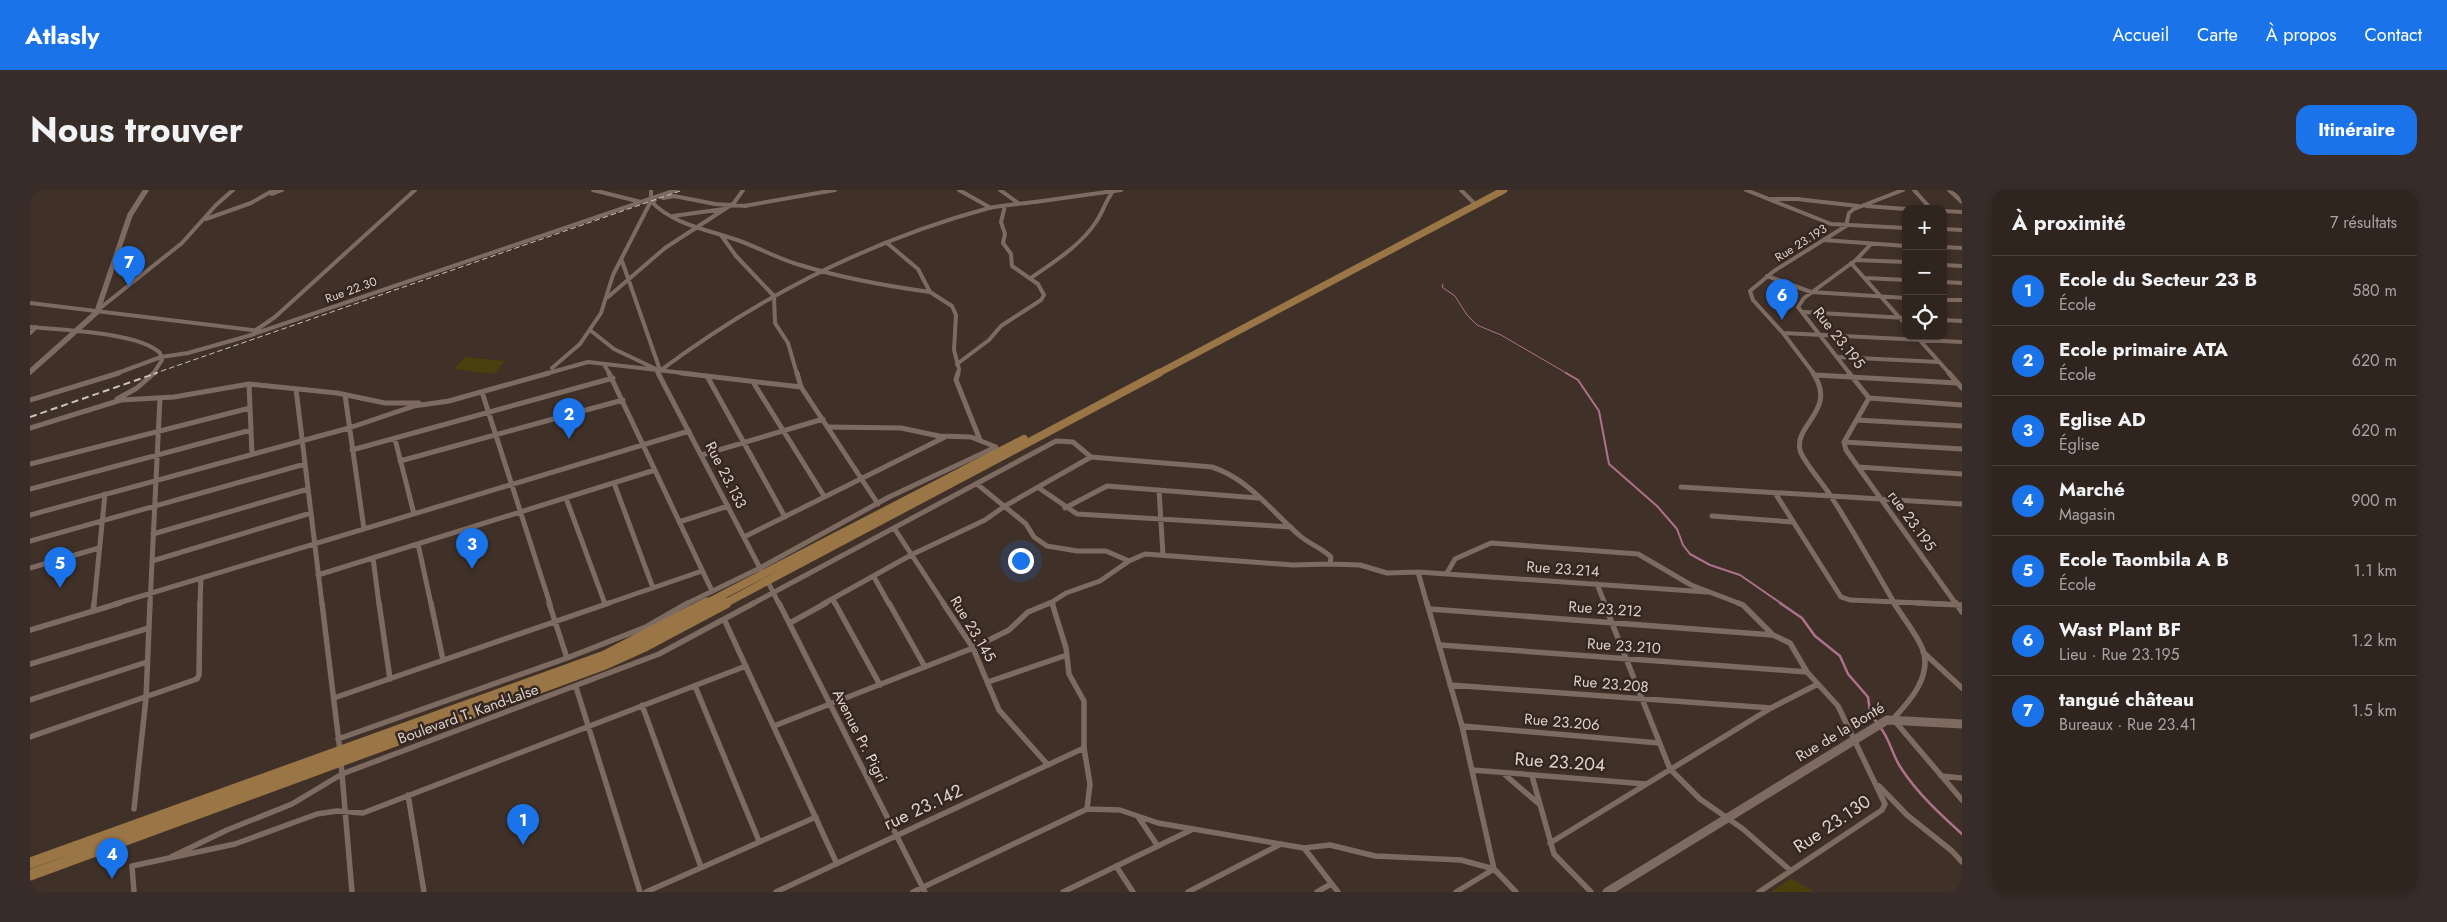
<!DOCTYPE html>
<html lang="fr">
<head>
<meta charset="utf-8">
<style>
	:root { --surface:#2f241e; --page:#372c27; --text:#f1f3f6; --muted:#a7a4a4; --line:#4a413c; --accent:#1a73e8 }
	body { margin:0; font-family:Jost,sans-serif; background:var(--page); color:var(--text) }
	.controls { position:absolute; right:15px; top:15px; display:grid; overflow:hidden; border-radius:10px; box-shadow:0 2px 8px #0003 }
	.controls button { width:45px; height:45px; display:grid; place-items:center; padding:0; border:0; border-bottom:1px solid var(--line); background:var(--surface); color:var(--text); font:25px sans-serif }
	.you { position:absolute; left:990px; top:370px; width:18px; height:18px; margin:-12px; border:4px solid #fff; border-radius:50%; background:#1a73e8; box-shadow:0 0 0 8px #1a73e833 }
	.badge { display:grid; place-items:center; width:32px; height:32px; border-radius:50%; background:var(--accent); color:#fff; font-size:16px; font-weight:700 }
	.pin { position:absolute; translate:-50% -41px; filter:drop-shadow(0 1px 2px #0008) }
	.pin::after { content:''; position:absolute; top:26px; width:18px; height:15px; background:inherit; clip-path:polygon(0 0,100% 0,50% 100%) }
	.list { margin:0; padding:0; list-style:none }
	h2 { display:flex; justify-content:space-between; align-items:center; height:65px; margin:0; padding:0 20px; font-size:21px }
	h2 small { font-size:16px; font-weight:400; color:var(--muted) }
	.list li { display:grid; grid-template-columns:32px 1fr auto; gap:15px; align-items:center; box-sizing:border-box; height:70px; padding:0 20px; border-top:1px solid var(--line) }
	.list b { display:block; font-size:19px; white-space:nowrap }
	.list p { margin:0; font-size:16px; white-space:nowrap; color:var(--muted) }
	.list em { font-size:16px; font-style:normal; color:var(--muted) }
	.icon { flex:none; width:28px; height:28px; fill:none; stroke:currentColor; stroke-width:2; stroke-linecap:round; stroke-linejoin:round }
	.map { position:relative; flex:none; width:1932px; height:702px; overflow:hidden; border-radius:15px }
	header { display:flex; align-items:center; gap:30px; box-sizing:border-box; height:70px; padding:0 25px; background:var(--accent); color:#fff }
	header strong { font-size:24px }
	nav { display:flex; gap:28px; margin-inline-start:auto; font-size:18px }
	.intro { display:flex; align-items:center; justify-content:space-between; box-sizing:border-box; height:120px; padding:0 30px }
	h1 { margin:0; font-size:35px }
	.button { padding:12px 22px; border-radius:15px; background:var(--accent); color:#fff; font-size:18px; font-weight:700 }
	main { display:flex; gap:30px; padding:0 30px }
	aside { flex:1; background:var(--surface); border-radius:15px; box-shadow:0 2px 8px #0003 }
	.map>svg:first-child { display:block }
	.green { fill:#49400d }
	.lines { fill:none; stroke-linecap:round; stroke-linejoin:round }
	.stream-far2 { stroke:#ae718b; stroke-width:1 }
	.stream-far1 { stroke:#ae718b; stroke-width:2 }
	.stream { stroke:#ae718b; stroke-width:2.5 }
	.street-far2 { stroke:#7d6b62; stroke-width:4 }
	.street-far1 { stroke:#7d6b62; stroke-width:5 }
	.street { stroke:#7d6b62; stroke-width:5.5 }
	.secondary-far1 { stroke:#7d6b62; stroke-width:5.5 }
	.secondary { stroke:#7d6b62; stroke-width:9 }
	.primary-far2 { stroke:#9a7546; stroke-width:7 }
	.primary-far1 { stroke:#9a7546; stroke-width:8 }
	.primary { stroke:#9a7546; stroke-width:11 }
	.rail-far1 { stroke:#ccc1bc; stroke-width:1; stroke-dasharray:5.5 3; stroke-linecap:butt }
	.rail { stroke:#ccc1bc; stroke-width:2; stroke-dasharray:7 4; stroke-linecap:butt }
	.labels { text-anchor:middle; stroke-width:5; stroke-linejoin:round; paint-order:stroke }
	.far-street-label { font-size:12px; fill:#ddd3ce; stroke:#35261f }
	.street-label { font-size:15px; fill:#ddd3ce; stroke:#35261f }
	.near-street-label { font-size:18px; fill:#ddd3ce; stroke:#35261f }
</style>
</head>
<body>
<header>
<strong>Atlasly</strong>
<nav><a>Accueil</a><a>Carte</a><a>À propos</a><a>Contact</a></nav>
</header>
<div class="intro"><h1>Nous trouver</h1><a class="button">Itinéraire</a></div>
<main>
<div class="map">
<svg width="1932" height="702" viewBox="0 0 1932 702">
	<rect width="100%" height="100%" fill="#3f3028"/>
	<path class="green" d="M435 167 475 171 464 184 424 179Z
		M1761 688 1784 702H1741Z"/>
	<g class="lines">
		<path class="stream-far2" d="M1413 94 1412 97 1425 106 1437 125 1447 135 1471 145 1538 184"/>
		<path class="stream-far1" d="M1536 183 1548 190 1569 221 1579 274 1627 316 1647 339 1653 355 1660 364 1680 375 1710 385 1752 414"/>
		<path class="stream" d="M1750 413 1772 428 1785 446 1810 466 1818 484 1838 507 1840 522 1847 533
			M1850 537C1860 549 1862 565 1871 578 1887 603 1910 624 1932 644"/>
		<path class="street-far2" d="M563 0 611 12
			M929 0 961 18
			M970 0 988 13
			M1431 0 1443 12
			M1716 0 1801 34 1876 38
			M1884 0 1901 19
			M242 4 252 0
			M633 8 644 6 685 14 716 16
			M1742 9H1767L1828 16
			M625 10 621 11C641 34 679 40 707 50 728 57 748 69 770 75 812 88 856 96 900 102
			M714 16 805 0
			M1836 16 1876 19
			M1913 21 1932 22
			M643 26 694 19
			M176 29 221 13 244 0
			M1913 39 1932 40
			M691 45 706 66 744 106 745 133 758 153 767 184
			M1794 50 1876 56
			M857 53 888 79 900 102 922 116 926 125 924 160 929 179 928 184
			M1913 57 1932 58
			M1826 70 1876 72
			M592 71 630 180
			M1821 73 1876 135
			M1913 75 1932 76
			M1737 86 1781 102 1876 108
			M1001 88C1025 71 1050 56 1066 32 1073 22 1075 12 1083 1
			M1835 88 1876 90
			M1913 92 1932 93
			M578 107 635 58 704 13 713 0
			M1913 110H1932
			M0 113 230 141
			M69 119 152 53 186 15 203 0
			M1773 122 1876 128
			M1913 130 1932 131
			M0 137C30 140 109 142 130 163L132 170 123 184
			M226 140 245 127 385 0
			M560 140 584 159 626 179 629 184
			M0 143 6 137
			M1753 143 1932 152
			M1886 146 1920 184
			M1807 167 1909 172
			M927 174 959 150 971 136 1011 110 1014 105 1008 94 982 76 981 64 973 53 975 44 971 32 975 16
			M574 175 580 184
			M522 178 550 154 571 123 583 85 621 11V0
			M631 180C729 107 841 50 959 18 974 15 990 14 1005 12 1033 8 1062 4 1091 0
			M85 184 131 167 158 163 218 146 646 0
			M515 184 558 172 662 184
			M1784 184 1753 143 1723 110 1720 101 1744 81 1816 36 1819 23 1824 19 1873 0
			M1820 184 1768 117 1774 108 1826 70 1841 54"/>
		<path class="street-far1" d="M579 183 682 401
			M628 183 731 380
			M651 183 771 197
			M767 183 771 197 848 314
			M928 183 926 190 950 250
			M1783 183C1808 220 1764 234 1770 260 1772 270 1794 295 1800 305 1823 340 1844 378 1865 414
			M1819 183 1839 208
			M1919 183 1932 198
			M1785 185 1927 193
			M677 186 755 327
			M723 192 794 306
			M219 194 222 264
			M266 199 292 414
			M452 202 520 414
			M315 205 334 339
			M1839 208 1932 215
			M87 209 107 198 124 183
			M0 210 89 183
			M1827 230 1932 236
			M0 238 91 210 144 207 219 194 307 203 355 213H389
			M365 249 384 324
			M1814 252 1816 260 1926 414
			M1814 252 1932 259
			M1814 252 1839 208
			M322 260 583 188
			M672 265 793 229
			M370 271 593 210
			M0 274 220 218
			M1828 277 1932 284
			M584 293 623 398
			M947 294 996 334 1004 347 1017 356 1047 361H1076L1099 371 1115 364 1263 375 1300 374
			M1651 297 1932 314
			M1009 298 1047 324 1261 337
			M0 299 221 240
			M1129 300 1133 365
			M1745 303 1811 407 1820 410 1915 414
			M536 308 575 414
			M1035 318 1077 296 1228 308
			M0 325 319 238 384 216 419 211 519 183
			M1682 326 1762 332
			M649 332 698 316
			M864 338 914 414
			M123 344 278 299
			M714 347 915 247
			M0 351 275 274
			M388 354 401 414
			M343 368 349 414
			M122 371 281 323
			M0 378 69 358
			M1388 382 1397 414
			M1417 383 1425 369 1461 353 1608 364 1661 395 1711 414
			M288 385 625 280
			M844 387 859 414
			M737 390 749 414
			M1567 394 1575 414
			M803 410 805 414
			M1022 412 1036 403 1070 391 1099 371
			M64 414 75 304
			M85 414 659 241
			M120 414 130 208
			M170 414 171 388
			M576 414 672 381
			M656 414 730 378 859 307 966 257 941 247 909 246 871 238 799 237
			M722 414 1026 251 1043 252 1061 267 1182 277C1219 289 1241 321 1269 345 1279 354 1292 358 1301 367L1300 374 1330 375 1357 383 1388 382 1677 402
			M793 414 881 365 955 330 975 316 1061 267
			M1017 414 1022 412 1023 414"/>
		<path class="street" d="M292 413 310 561
			M349 413 360 489
			M401 413 413 470
			M519 413 537 468
			M749 413 895 702
			M805 413 850 495
			M859 413 895 477
			M913 413 943 458 969 520 1018 575
			M1022 413 1036 458 1039 484 1054 511V558L1060 594 1057 619
			M1397 413 1432 536 1464 679 1486 702
			M1574 413 1640 579 1670 609 1713 639 1760 680
			M1708 413 1713 415 1743 445
			M1864 413C1873 428 1887 444 1893 460 1902 487 1879 512 1863 529L1932 610
			M1887 413 1932 415
			M1926 413 1932 422
			M1400 419 1743 445 1760 453 1777 482 1808 516 1855 614 1852 620 1729 702
			M63 421 64 413
			M694 429 807 674
			M760 433 796 413
			M0 440 90 413
			M1410 455 1777 482
			M1893 462 1932 498
			M0 474 119 438
			M958 492 1037 465
			M1420 495 1741 518
			M665 496 729 651
			M546 497 610 702
			M304 508 579 413
			M0 510 117 472
			M612 515 671 677
			M744 536 943 458 979 440 998 422 1020 413
			M1432 536 1629 553
			M0 547 167 489 169 485 170 413
			M308 549 537 468 616 437 658 413
			M311 572 322 702
			M1442 580 1616 594
			M1474 584 1509 614
			M1502 586 1524 664 1561 702
			M1911 586 1932 588
			M1849 596 1877 625 1922 661 1932 672
			M378 605 394 702
			M104 619 116 508 120 413
			M1109 628 1127 655
			M1520 653 1741 518 1788 494
			M1274 658 1308 702
			M141 667 197 640 262 614 312 584 629 464 724 413
			M1086 676 1103 702
			M104 702 102 676 205 654 287 624 307 621 333 623 716 476
			M616 702 786 627
			M746 702 1054 558
			M883 702 1057 619 1090 620 1128 633 1274 658 1300 655 1345 666 1431 670 1464 679
			M1033 702 1161 640
			M1158 702 1251 654
			M1287 702 1301 694
			M1426 702 1464 679"/>
		<path class="secondary-far1" d="M1920 0 1932 11
			M0 182 67 122 100 25 116 0"/>
		<path class="secondary" d="M1577 702 1857 530 1932 534"/>
		<path class="primary-far2" d="M1127 184 1474 0"/>
		<path class="primary-far1" d="M675 414 994 249
			M694 414 1129 183"/>
		<path class="primary" d="M0 673 575 466 677 413
			M0 685 575 474 615 456 696 413"/>
		<path class="rail-far1" d="M123 184 653 0"/>
		<path class="rail" d="M0 227 127 183"/>
	</g>
	<g class="labels">
		<g class="far-street-label">
			<text transform="translate(1771 53) rotate(-32)" y="4">Rue 23.193</text>
			<text transform="translate(321 100) rotate(-20)" y="4">Rue 22.30</text>
		</g>
		<g class="street-label">
			<text transform="translate(1809 148) rotate(52)" y="5">Rue 23.195</text>
			<text transform="translate(696 285) rotate(63)" y="5">Rue 23.133</text>
			<text transform="translate(1882 331) rotate(54)" y="5">rue 23.195</text>
			<text transform="translate(1533 379) rotate(4)" y="5">Rue 23.214</text>
			<text transform="translate(1575 419) rotate(4)" y="5">Rue 23.212</text>
			<text transform="translate(943 439) rotate(59)" y="5">Rue 23.145</text>
			<text transform="translate(1594 456) rotate(4)" y="5">Rue 23.210</text>
			<text transform="translate(1581 494) rotate(5)" y="5">Rue 23.208</text>
			<text transform="translate(438 524) rotate(-20)" y="5">Boulevard T. Kand-Lalse</text>
			<text transform="translate(1532 532) rotate(5)" y="5">Rue 23.206</text>
			<text transform="translate(1810 542) rotate(-31)" y="5">Rue de la Bonté</text>
			<text transform="translate(830 546) rotate(63)" y="5">Avenue Pr. Pigri</text>
		</g>
		<g class="near-street-label">
			<text transform="translate(1530 572) rotate(4)" y="6">Rue 23.204</text>
			<text transform="translate(893 617) rotate(-25)" y="6">rue 23.142</text>
			<text transform="translate(1802 634) rotate(-34)" y="6">Rue 23.130</text>
		</g>
	</g>
</svg>
<div class="controls">
<button>+</button>
<button>−</button>
<button><svg class="icon" aria-label="locate" viewBox="0 0 24 24"><circle cx="12" cy="12" r="6"/><path d="M12 2v4M12 18v4M2 12h4M18 12h4"/></svg></button>
</div>
<div class="you"></div>
<div class="pin badge" style="left:493px;top:655px">1</div>
<div class="pin badge" style="left:539px;top:249px">2</div>
<div class="pin badge" style="left:442px;top:379px">3</div>
<div class="pin badge" style="left:82px;top:689px">4</div>
<div class="pin badge" style="left:30px;top:398px">5</div>
<div class="pin badge" style="left:1752px;top:130px">6</div>
<div class="pin badge" style="left:99px;top:97px">7</div>
</div>
<aside>
<h2>À proximité<small>7 résultats</small></h2>
<ul class="list">
<li><span class="badge">1</span><div><b>Ecole du Secteur 23 B</b><p>École</p></div><em>580 m</em></li>
<li><span class="badge">2</span><div><b>Ecole primaire ATA</b><p>École</p></div><em>620 m</em></li>
<li><span class="badge">3</span><div><b>Eglise AD</b><p>Église</p></div><em>620 m</em></li>
<li><span class="badge">4</span><div><b>Marché</b><p>Magasin</p></div><em>900 m</em></li>
<li><span class="badge">5</span><div><b>Ecole Taombila A B</b><p>École</p></div><em>1.1 km</em></li>
<li><span class="badge">6</span><div><b>Wast Plant BF</b><p>Lieu · Rue 23.195</p></div><em>1.2 km</em></li>
<li><span class="badge">7</span><div><b>tangué château</b><p>Bureaux · Rue 23.41</p></div><em>1.5 km</em></li>
</ul>
</aside>
</main>
</body>
</html>
